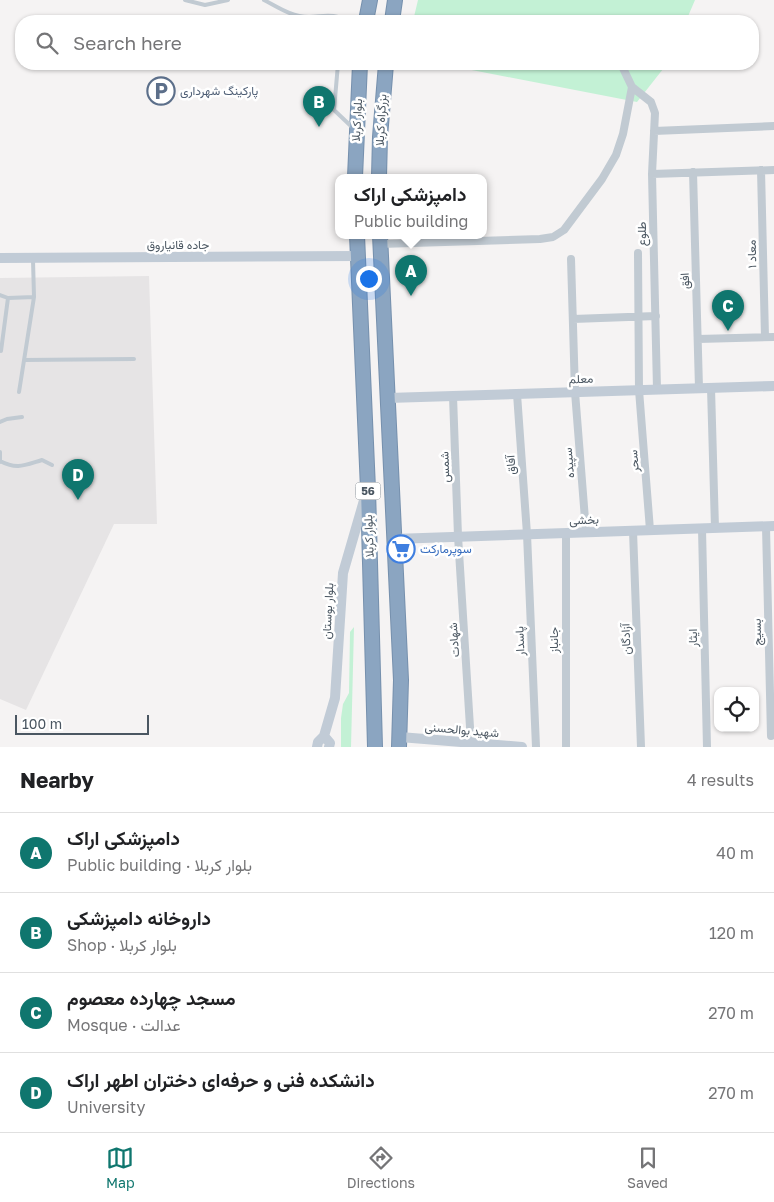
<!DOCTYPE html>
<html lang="en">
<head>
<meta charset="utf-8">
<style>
	:root { --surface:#fff; --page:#f2f2f2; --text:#202124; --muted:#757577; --line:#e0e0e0; --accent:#0f766e }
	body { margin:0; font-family:"Golos Text",Vazirmatn,sans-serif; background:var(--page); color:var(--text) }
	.controls { position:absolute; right:15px; bottom:15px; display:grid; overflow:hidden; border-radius:10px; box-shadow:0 1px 4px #0004 }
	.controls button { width:45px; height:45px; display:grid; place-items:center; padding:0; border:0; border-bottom:1px solid var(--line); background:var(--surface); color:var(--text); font:25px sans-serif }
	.scale { position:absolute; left:15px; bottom:12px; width:134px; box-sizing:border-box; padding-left:5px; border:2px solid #4a5661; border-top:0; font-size:14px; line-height:18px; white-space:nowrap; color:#4a5661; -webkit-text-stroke:4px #fff; paint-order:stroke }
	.you { position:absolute; left:368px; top:278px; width:18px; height:18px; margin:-12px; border:4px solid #fff; border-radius:50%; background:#1a73e8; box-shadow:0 0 0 8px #1a73e833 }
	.badge { display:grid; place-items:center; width:32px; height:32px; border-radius:50%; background:var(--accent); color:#fff; font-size:16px; font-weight:700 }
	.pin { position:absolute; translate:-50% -41px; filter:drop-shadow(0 1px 2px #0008) }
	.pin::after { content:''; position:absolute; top:26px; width:18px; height:15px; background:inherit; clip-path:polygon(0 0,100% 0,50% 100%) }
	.popup { position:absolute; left:335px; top:174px; width:152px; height:65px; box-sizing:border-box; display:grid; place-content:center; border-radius:10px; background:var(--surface); filter:drop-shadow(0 1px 4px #0005); font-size:16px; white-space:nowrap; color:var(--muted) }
	.popup b { font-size:19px; color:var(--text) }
	.popup::after { content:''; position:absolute; left:50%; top:100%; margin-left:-10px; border:10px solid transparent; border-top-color:var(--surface) }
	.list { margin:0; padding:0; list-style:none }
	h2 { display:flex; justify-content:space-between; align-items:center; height:65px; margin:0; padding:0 20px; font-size:21px }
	h2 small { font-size:16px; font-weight:400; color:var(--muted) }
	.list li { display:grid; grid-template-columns:32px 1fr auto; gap:15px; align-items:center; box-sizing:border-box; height:80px; padding:0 20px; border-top:1px solid var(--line) }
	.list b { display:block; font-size:19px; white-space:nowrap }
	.list p { margin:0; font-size:16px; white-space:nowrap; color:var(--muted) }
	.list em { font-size:16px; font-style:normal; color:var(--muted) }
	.icon { flex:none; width:28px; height:28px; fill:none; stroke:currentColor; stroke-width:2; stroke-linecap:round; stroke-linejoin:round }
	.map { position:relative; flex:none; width:774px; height:747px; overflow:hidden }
	.search { position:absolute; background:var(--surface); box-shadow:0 1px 4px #0004; left:15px; right:15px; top:15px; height:55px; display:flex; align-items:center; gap:12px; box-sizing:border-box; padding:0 18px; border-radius:20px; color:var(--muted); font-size:19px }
	.sheet { height:385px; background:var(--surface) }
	nav { display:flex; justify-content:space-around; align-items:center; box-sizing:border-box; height:70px; border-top:1px solid var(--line); background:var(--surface); font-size:14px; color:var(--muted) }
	nav a { display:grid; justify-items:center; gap:2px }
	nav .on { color:var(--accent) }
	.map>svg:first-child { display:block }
	.education { fill:#e6e4e5 }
	.green { fill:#c3f1d5 }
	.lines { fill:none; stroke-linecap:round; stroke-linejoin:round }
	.highway-casing { stroke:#7690ad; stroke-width:16 }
	.lane { stroke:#c1cad2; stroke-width:4 }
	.street { stroke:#c1cad2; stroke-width:8 }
	.secondary { stroke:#c1cbd6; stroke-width:10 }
	.highway { stroke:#8ba5c1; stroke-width:14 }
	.labels { text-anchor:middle; stroke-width:5; stroke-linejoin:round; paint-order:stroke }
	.shield { fill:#fff; stroke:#808990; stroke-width:1 }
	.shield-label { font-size:11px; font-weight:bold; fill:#4a5661 }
	.service-label { font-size:12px; fill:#4e5e75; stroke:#fff; text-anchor:start }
	.street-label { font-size:12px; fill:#4a5661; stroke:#fff }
	.shop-label { font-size:12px; fill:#366cbe; stroke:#fff; text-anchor:start }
</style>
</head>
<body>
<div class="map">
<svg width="774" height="747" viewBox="0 0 774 747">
	<rect width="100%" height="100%" fill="#f5f3f3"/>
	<path class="education" d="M149 276 157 524H114L26 710 0 699V278Z"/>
	<path class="green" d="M418 0H695L686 21H413Z
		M441 64H667L637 102Z
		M354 627 351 747H341V718L343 704 349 693 350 632Z"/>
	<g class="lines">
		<g class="highway-casing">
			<path id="highway" d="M366 21 370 0
				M392 21 395 0
				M355 177 360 64
				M379 177 380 137 386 64
				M357 235 368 489 375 747
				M380 235 401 680 399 747"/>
		</g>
		<path class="lane" d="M185 0 205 5 228 0
			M264 0C279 8 292 17 309 17 319 17 328 14 338 17L339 21
			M338 64 334 110 353 128
			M0 295 8 298 34 297
			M1 351 8 298
			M24 360 134 359
			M19 392 34 297 33 260
			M0 422 7 419 22 417
			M0 452V462
			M0 461C17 470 25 465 42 460L52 465"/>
		<path class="street" d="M632 87 651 102 655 113 652 174 657 389
			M654 131 774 126
			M761 170 765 337
			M693 172 699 388
			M652 174 774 170
			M380 244 540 239 553 237 564 230 602 179 616 155 623 134 632 87 622 66
			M638 253 639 390 650 530
			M571 259 575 392 586 532
			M573 319 656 316
			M698 339 774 337
			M711 388 715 528
			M517 394 527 534 536 747
			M453 396 458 536 471 743
			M766 527 771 736
			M702 529 707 747
			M633 531 641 747
			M566 747V533"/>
		<path class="secondary" d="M0 258 357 256
			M388 398 774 386
			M394 539 774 526
			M324 736 335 698 343 573 365 497
			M400 737 522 747
			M317 747 318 742 324 736 330 743 329 747"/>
		<use href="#highway" class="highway"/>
	</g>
	<defs>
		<g id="parking-ring" transform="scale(1.4375)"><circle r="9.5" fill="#fff" stroke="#5c6f8a" stroke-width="1.5"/><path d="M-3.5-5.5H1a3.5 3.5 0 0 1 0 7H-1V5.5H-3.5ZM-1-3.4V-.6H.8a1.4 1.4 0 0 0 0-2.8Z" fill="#5c6f8a"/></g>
		<g id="supermarket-ring" transform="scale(1.4375)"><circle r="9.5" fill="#fff" stroke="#3f7fe0" stroke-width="1.5"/><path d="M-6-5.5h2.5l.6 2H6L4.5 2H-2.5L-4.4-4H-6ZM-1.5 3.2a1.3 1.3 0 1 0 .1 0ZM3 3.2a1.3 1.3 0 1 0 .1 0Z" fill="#3f7fe0"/></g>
	</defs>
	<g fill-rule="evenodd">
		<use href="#parking-ring" x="161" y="91"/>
		<use href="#supermarket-ring" x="401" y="549"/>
	</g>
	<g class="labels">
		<rect class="shield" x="355.5" y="482.5" width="25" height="17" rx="4"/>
		<g class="shield-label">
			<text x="368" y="495">56</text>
		</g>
		<g class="service-label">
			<text x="180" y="95">پارکینگ شهرداری</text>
		</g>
		<g class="street-label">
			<text transform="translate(357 120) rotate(-87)" y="4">بلوار کربلا</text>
			<text transform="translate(381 120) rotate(-87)" y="4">بزرگراه کربلا</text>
			<text transform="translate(642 234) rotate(-91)" y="4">طلوع</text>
			<text x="178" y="249">جاده قانیاروق</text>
			<text transform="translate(752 254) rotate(-91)" y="4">معاد ۱</text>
			<text transform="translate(685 281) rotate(-92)" y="4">افق</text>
			<text transform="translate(581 379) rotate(-2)" y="4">معلم</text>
			<text transform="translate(634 461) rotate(-94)" y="4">سحر</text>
			<text transform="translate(569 463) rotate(-95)" y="4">سپیده</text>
			<text transform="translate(511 465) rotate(-94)" y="4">آفاق</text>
			<text transform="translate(445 467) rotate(-92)" y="4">شمس</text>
			<text transform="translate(584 520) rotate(-2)" y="4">بخشی</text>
			<text transform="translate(369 536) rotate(-92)" y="4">بلوار کربلا</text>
			<text transform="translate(328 611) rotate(-87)" y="4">بلوار بوستان</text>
			<text transform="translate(757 632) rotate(-91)" y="4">بسیج</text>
			<text transform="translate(693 638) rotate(-91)" y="4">ایثار</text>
			<text transform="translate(626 639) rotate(-92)" y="4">آزادگان</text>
			<text transform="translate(454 640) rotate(-94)" y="4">شهادت</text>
			<text transform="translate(554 640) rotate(-90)" y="4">جانباز</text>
			<text transform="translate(520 641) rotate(-92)" y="4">پاسدار</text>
			<text transform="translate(462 730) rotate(5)" y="4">شهید بوالحسنی</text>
		</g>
		<g class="shop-label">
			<text x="420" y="553">سوپرمارکت</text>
		</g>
	</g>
</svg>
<div class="controls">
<button><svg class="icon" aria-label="locate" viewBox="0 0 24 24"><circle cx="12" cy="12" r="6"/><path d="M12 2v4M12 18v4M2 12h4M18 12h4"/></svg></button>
</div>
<div class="scale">100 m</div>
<div class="you"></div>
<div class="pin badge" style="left:411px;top:296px">A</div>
<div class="popup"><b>دامپزشکی اراک</b>Public building</div>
<div class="pin badge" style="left:319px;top:127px">B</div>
<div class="pin badge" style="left:728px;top:331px">C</div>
<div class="pin badge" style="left:78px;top:500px">D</div>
<div class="search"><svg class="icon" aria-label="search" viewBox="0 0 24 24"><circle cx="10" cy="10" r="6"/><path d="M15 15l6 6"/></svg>Search here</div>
</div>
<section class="sheet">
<h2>Nearby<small>4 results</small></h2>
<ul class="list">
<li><span class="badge">A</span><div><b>دامپزشکی اراک</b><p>Public building · بلوار کربلا</p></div><em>40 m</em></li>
<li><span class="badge">B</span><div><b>داروخانه دامپزشکی</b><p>Shop · بلوار کربلا</p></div><em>120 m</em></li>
<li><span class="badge">C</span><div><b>مسجد چهارده معصوم</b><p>Mosque · عدالت</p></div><em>270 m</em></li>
<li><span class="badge">D</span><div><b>دانشکده فنی و حرفه‌ای دختران اطهر اراک</b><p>University</p></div><em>270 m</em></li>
</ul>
</section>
<nav>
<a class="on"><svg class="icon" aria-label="map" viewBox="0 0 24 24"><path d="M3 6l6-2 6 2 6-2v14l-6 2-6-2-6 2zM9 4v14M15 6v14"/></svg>Map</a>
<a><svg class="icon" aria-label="directions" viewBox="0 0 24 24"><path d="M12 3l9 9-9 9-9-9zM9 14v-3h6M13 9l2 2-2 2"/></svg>Directions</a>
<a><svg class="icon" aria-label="saved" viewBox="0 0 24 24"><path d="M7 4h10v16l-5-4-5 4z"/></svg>Saved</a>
</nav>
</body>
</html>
